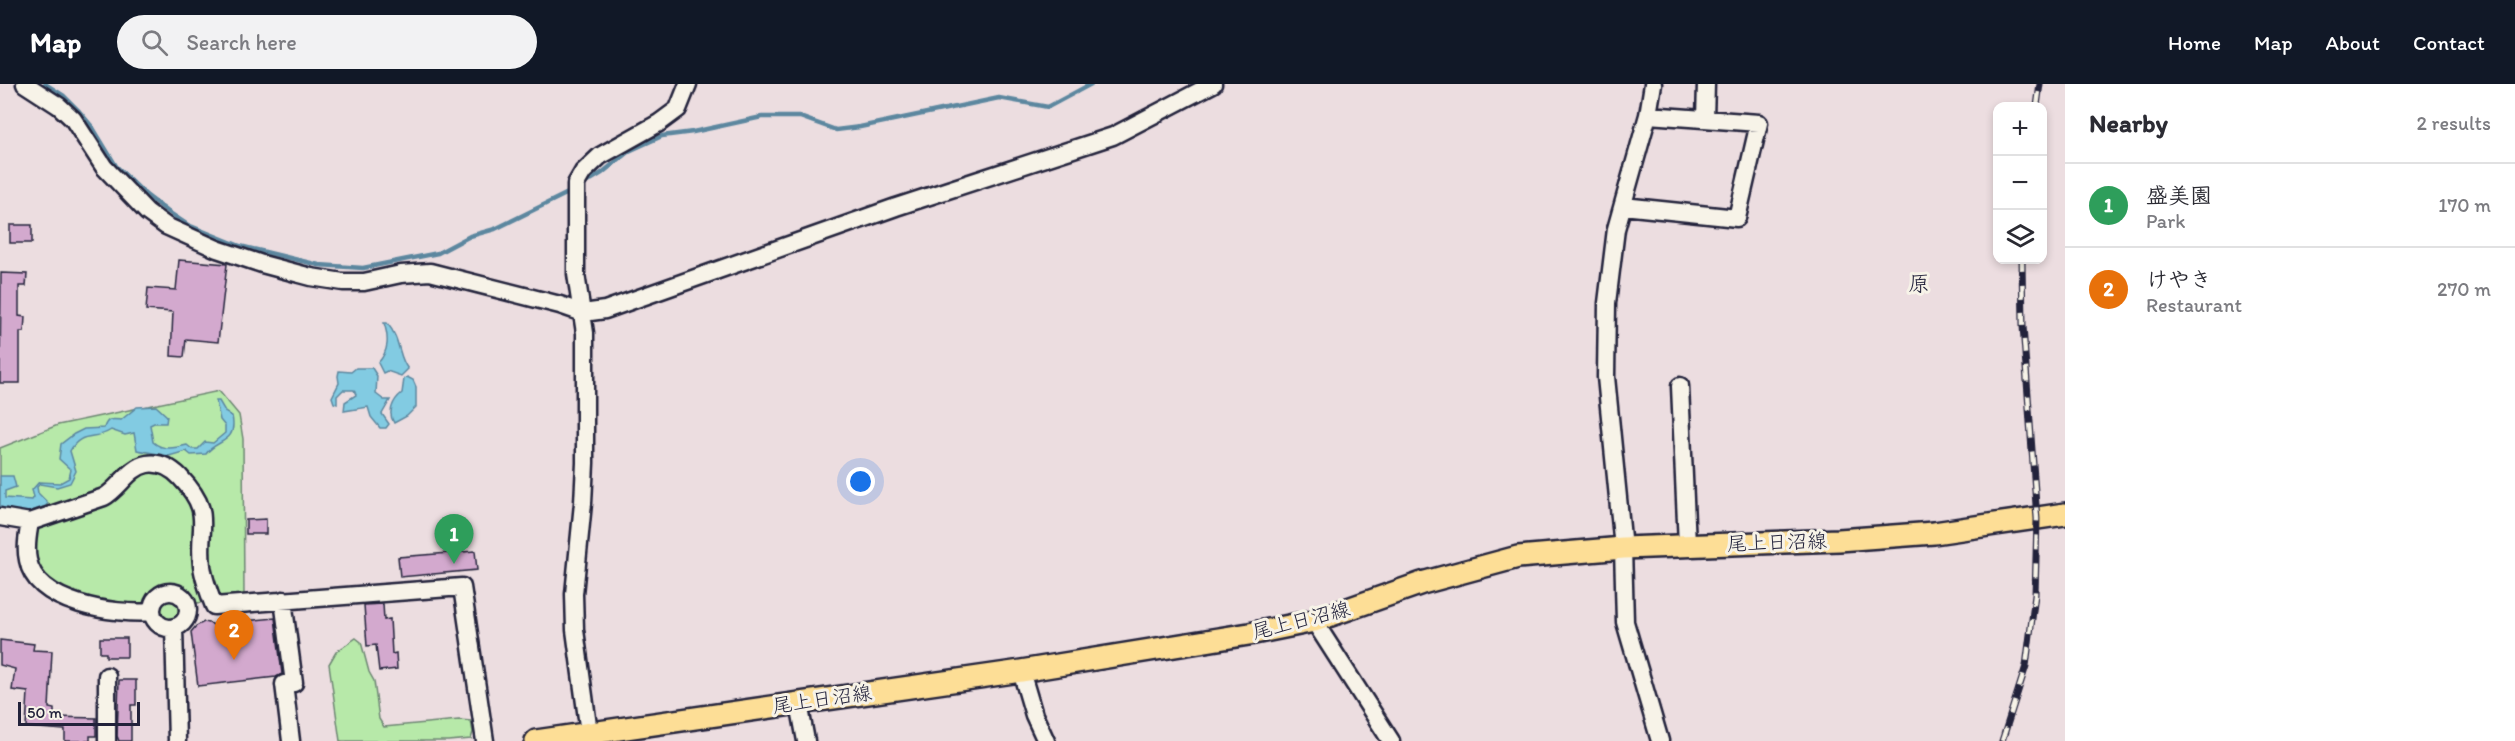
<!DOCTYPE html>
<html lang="en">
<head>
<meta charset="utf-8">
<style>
	:root { --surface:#fff; --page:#f2f2f3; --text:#2b2b33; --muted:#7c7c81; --line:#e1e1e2; --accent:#111827 }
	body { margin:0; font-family:Itim,"Klee One",sans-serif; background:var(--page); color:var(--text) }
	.controls { position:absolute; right:18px; top:18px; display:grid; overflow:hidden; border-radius:12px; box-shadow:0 3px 9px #0003 }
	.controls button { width:54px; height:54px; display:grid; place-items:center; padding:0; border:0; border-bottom:2px solid var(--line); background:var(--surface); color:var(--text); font:30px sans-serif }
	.scale { position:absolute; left:18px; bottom:15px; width:122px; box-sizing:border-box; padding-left:6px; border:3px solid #22223b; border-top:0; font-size:16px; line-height:21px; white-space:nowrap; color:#22223b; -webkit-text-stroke:4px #f7f3e8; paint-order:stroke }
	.you { position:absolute; left:861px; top:398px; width:21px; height:21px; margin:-15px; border:4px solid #fff; border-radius:50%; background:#1a73e8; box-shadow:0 0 0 9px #1a73e833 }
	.badge { display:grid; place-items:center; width:39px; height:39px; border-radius:50%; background:var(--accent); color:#fff; font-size:20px; font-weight:700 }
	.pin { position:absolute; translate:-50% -50px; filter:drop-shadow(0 2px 3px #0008) }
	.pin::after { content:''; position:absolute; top:32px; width:21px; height:18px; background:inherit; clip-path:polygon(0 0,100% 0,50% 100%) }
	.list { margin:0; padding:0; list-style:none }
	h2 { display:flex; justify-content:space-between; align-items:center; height:78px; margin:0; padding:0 24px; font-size:26px }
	h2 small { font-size:20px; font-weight:400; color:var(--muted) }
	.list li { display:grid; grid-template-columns:39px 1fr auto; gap:18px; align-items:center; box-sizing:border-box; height:84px; padding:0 24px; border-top:2px solid var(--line) }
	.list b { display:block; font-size:22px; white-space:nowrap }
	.list p { margin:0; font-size:20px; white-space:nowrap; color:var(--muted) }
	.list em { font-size:20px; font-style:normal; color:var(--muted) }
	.icon { flex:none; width:33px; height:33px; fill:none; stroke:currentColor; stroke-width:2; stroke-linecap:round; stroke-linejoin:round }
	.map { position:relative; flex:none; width:2065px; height:657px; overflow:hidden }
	header { display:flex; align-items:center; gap:36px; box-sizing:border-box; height:84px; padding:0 30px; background:var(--accent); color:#fff }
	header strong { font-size:28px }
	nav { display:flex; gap:33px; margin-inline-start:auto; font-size:21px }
	.search { width:420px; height:54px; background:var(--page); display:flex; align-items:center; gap:15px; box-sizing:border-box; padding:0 21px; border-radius:33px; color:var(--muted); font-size:22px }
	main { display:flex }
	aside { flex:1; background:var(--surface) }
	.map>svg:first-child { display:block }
	.green { fill:#b7e9a9; stroke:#6c8672; stroke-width:1.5 }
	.water { fill:#82cbe2; stroke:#5c879f; stroke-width:1.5 }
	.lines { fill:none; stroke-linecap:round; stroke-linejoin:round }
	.stream { stroke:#5c879f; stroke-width:4.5 }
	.building { fill:#d3a9ce; stroke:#22223b; stroke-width:1.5 }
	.minor-casing { stroke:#22223b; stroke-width:21 }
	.major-casing { stroke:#22223b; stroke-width:26 }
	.minor { stroke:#f7f3e8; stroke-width:16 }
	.major { stroke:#fdde96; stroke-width:21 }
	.rail-casing { stroke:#22223b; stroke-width:7 }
	.rail { stroke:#f7f3e8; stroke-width:4.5; stroke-dasharray:14; stroke-linecap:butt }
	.labels { text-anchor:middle; stroke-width:6; stroke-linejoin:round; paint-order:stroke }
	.street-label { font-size:20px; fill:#22223b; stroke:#f7f3e8 }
	.quarter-label { font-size:22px; fill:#22223b; stroke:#f7f3e8 }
</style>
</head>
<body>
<header>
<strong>Map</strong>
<div class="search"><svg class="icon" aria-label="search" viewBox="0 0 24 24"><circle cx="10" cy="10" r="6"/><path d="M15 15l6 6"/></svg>Search here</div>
<nav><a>Home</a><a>Map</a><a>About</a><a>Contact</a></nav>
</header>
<main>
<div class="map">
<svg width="2065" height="657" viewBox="0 0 2065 657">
	<rect width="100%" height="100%" fill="#ecdde0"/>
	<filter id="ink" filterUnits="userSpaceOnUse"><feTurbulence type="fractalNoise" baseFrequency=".0167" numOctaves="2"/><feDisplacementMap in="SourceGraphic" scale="12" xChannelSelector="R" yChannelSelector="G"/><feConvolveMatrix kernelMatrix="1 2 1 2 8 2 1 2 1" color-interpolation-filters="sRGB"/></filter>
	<g filter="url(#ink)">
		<path class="green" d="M219 307 239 331 243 355 244 514 220 515 210 490 208 450 171 378 34 431 0 426V364L58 341Z
			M149 386 166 388 192 415 208 518 196 519C184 494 151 491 146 522 118 522 83 519 57 504 49 499 41 487 35 480V445Z
			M158 526a12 12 0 1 1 24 0a12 12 0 1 1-24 0Z
			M356 554 361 558 369 588 374 597 379 635 384 643 459 636 471 637 473 648 471 655 448 657H340L329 580 336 568Z"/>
		<path class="water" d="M384 239H387C401 255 398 274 408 285L401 292 387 287 383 289 378 279C389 267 389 254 384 239Z
			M356 284H372L377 292 376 310 384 316H390L382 330 389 340 386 344H380L371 333 368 323 344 327 345 318 356 311 354 306H343L337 312V320L334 319 332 313 339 299 338 292 339 287 351 288Z
			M407 293 413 296 416 303V323L407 332 394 339C387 329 393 316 402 309L404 295Z
			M216 317H219L226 329 232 332C238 360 216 355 206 370L191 371 186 367 169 372 137 366 134 349 125 351 111 346C95 357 81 346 70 367L76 387 70 399 57 403 40 400 37 403 38 409 48 419 46 422 26 429 0 423V392H13L16 403 5 407V414L32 416 34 413 32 406 39 398 60 399 69 394 71 386 59 375 61 360 74 350 84 345 104 344C107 334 111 335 121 336L137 323 156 322 167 332 166 339H154L150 341 153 358C163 367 175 364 187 361L192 365H198L205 358 213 359 225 349V342L220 336Z"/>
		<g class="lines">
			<path class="stream" d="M45 0 64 12 78 26 93 44 116 82 146 111 167 127 188 141 240 162 319 181 363 184 438 169 470 152 495 145 572 107
				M582 101 602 89 629 67 662 52 693 48 762 33H800L836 46 860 43 999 14 1048 23 1091 0"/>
		</g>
		<path class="building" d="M10 141H32V159H10Z
			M179 176 227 180 218 258 186 255 184 273 171 272 173 228 146 226 148 204 176 206Z
			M1 189 27 190 26 202H19V232L25 233 24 248H20V299H0Z
			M266 435V450H246V436Z
			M475 467 477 486 400 493 398 473Z
			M383 520 384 536 390 535 392 570 396 569 397 585 379 587 376 561 367 562 364 521Z
			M275 534 282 590 276 593 198 602 191 548 196 542 204 538 212 540 222 552 245 550 244 537Z
			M100 554H127V573H106V569H100Z
			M0 556 34 560 33 566 52 567 49 624 54 625V633L96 634V652H90V657H65V646L26 643 28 608 12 606 15 585 0 581Z
			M119 596H136V621H131V657H119L117 652Z"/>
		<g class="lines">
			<g class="minor-casing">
				<path id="minor" d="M25 0 59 22 73 35 104 83 147 128 166 142 217 165 262 180 311 193 343 198H364L401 190 430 188 560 221 583 229 605 226 896 123 1113 52 1213 0
					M1653 0 1648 31 1616 145 1607 219 1606 293 1623 464 1625 538 1660 657
					M1705 35 1706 0
					M1623 122 1737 134 1759 39 1648 31
					M1680 302 1687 461
					M0 433 30 438 104 413C119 405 129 383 147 380 160 378 171 384 180 393 215 430 197 440 202 482 204 496 209 509 214 522L462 503 485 657
					M30 438C28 450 25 463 28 476 36 520 115 531 152 528
					M152 526a18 18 0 1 1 36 0a18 18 0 1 1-36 0Z
					M283 516 294 599 284 600 291 657
					M1314 537 1391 657
					M174 543 177 657
					M1021 587 1034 631 1046 657
					M799 619 806 657
					M589 649 575 546 574 510 583 419 585 379V249L576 190V100L583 88 600 72 659 39 678 25 688 0
					M107 657V592"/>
			</g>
			<g class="major-casing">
				<path id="major" d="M536 657 1021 587 1249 550 1314 537 1422 499 1518 473 1623 464 1839 456 1934 449 2065 430"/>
			</g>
			<use href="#minor" class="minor"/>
			<use href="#major" class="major"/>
			<g class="rail-casing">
				<path id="rail" d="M2037 22 2040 0
					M2002 657 2026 582 2035 511 2037 435 2023 242 2022 176"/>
			</g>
			<use href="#rail" class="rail"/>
		</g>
	</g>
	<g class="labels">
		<g class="street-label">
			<text transform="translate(1777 458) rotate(-2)" y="7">尾上日沼線</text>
			<text transform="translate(1301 536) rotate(-14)" y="7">尾上日沼線</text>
			<text transform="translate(822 615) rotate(-8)" y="7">尾上日沼線</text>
		</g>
		<g class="quarter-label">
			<text x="1919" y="207">原</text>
		</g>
	</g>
</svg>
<div class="controls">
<button>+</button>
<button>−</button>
<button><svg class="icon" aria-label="layers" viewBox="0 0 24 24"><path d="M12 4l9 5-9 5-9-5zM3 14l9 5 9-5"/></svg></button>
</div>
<div class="scale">50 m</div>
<div class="you"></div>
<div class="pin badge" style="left:454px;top:480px;background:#2e9e5b">1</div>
<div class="pin badge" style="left:234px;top:576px;background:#e8710a">2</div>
</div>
<aside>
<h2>Nearby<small>2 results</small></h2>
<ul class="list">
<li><span class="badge" style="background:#2e9e5b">1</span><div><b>盛美園</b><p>Park</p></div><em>170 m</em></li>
<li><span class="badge" style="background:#e8710a">2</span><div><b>けやき</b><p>Restaurant</p></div><em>270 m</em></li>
</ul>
</aside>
</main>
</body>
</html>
